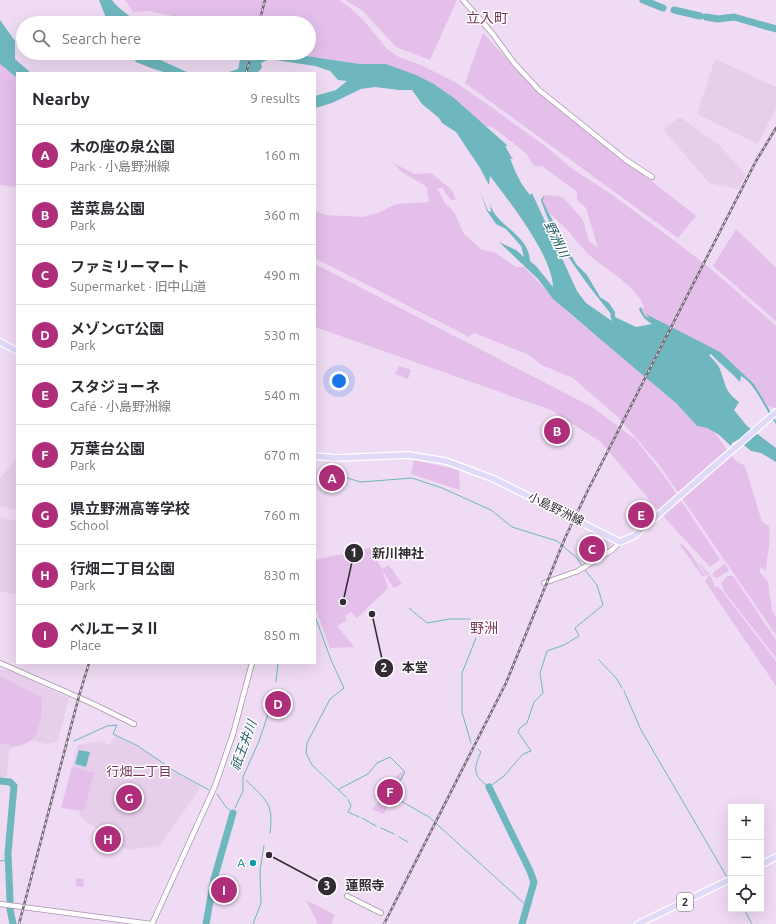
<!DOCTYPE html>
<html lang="en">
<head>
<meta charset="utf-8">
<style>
	:root { --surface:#fff; --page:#f7f7f7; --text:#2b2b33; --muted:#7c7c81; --line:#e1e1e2; --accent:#af2e7a }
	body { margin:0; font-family:Ubuntu,"Noto Sans JP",sans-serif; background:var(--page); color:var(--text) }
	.controls { position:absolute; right:12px; bottom:12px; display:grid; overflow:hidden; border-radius:0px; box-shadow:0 4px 16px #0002 }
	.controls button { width:36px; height:36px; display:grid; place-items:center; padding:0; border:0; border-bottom:1px solid var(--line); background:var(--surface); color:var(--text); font:20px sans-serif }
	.you { position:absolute; left:339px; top:381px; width:14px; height:14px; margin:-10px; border:3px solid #fff; border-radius:50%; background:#1a73e8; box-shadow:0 0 0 6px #1a73e833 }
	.badge { display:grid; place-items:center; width:26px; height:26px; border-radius:50%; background:var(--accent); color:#fff; font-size:13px; font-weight:700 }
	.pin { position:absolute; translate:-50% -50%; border:2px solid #fff; box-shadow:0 1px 4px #0006 }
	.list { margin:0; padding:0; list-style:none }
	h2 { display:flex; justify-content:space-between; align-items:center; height:52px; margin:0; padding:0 16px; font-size:17px }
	h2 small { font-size:13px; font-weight:400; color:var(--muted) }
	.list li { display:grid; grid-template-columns:26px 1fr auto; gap:12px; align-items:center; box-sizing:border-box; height:60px; padding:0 16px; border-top:1px solid var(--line) }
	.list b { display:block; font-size:15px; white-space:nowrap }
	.list p { margin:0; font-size:13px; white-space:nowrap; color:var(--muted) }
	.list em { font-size:13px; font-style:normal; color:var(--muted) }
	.icon { flex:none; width:22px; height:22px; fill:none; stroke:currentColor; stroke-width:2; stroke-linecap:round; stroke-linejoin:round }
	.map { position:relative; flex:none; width:776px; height:924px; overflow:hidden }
	.search { position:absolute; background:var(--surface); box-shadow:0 4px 16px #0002; left:16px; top:16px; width:300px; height:44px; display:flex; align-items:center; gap:10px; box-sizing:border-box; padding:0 14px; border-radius:22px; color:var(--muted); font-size:15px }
	.panel { position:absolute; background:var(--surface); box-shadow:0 4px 16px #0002; left:16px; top:72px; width:300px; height:592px; border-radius:0px }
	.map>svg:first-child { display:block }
	.built { fill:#e7ceeb }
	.green { fill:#e3bfe9 }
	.water { fill:#6fb7bf }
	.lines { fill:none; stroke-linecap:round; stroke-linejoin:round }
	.stream { stroke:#6fb7bf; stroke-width:1 }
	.river { stroke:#6fb7bf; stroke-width:7 }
	.minor-casing { stroke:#a895ab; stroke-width:6 }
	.major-casing { stroke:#fff; stroke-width:8 }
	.minor { stroke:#fff; stroke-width:4.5 }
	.major { stroke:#e0d9f8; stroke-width:5.5 }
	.rail-casing { stroke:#766978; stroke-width:2.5 }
	.rail { stroke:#fff; stroke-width:1; stroke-dasharray:3; stroke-linecap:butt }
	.culture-dot { fill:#0f9aa8; stroke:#fff; stroke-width:1.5 }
	.labels { text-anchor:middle; stroke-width:3; stroke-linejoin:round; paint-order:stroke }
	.shield { fill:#fff; stroke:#706b71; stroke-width:1 }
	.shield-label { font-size:11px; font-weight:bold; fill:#332b34 }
	.street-label { font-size:12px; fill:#332b34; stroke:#fff }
	.culture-label { font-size:12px; fill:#0d838f; stroke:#fff; text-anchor:end }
	.water-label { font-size:13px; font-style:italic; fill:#235f65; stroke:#fff }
	.neighbourhood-label { font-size:13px; fill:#763558; stroke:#fff }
	.quarter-label { font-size:14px; fill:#763558; stroke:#fff }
	.leader { fill:none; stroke:#332b34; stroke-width:1.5 }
	.callout-dot { fill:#332b34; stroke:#fff; stroke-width:1.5 }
	.mark-label { font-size:12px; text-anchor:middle; font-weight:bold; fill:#fff }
	.callout-label { font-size:13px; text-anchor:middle; font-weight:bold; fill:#332b34; stroke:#fff; stroke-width:3; stroke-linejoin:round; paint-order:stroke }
</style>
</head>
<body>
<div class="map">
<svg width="776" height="924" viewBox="0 0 776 924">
	<rect width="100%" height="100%" fill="#efdbf3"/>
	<path class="built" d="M715 59 776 87V108L758 144 697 114Z
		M680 117 719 145 746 175 737 189 709 183 663 129Z
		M17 457V510L0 506V479Z
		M0 517 17 521V595L0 591Z
		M592 531 612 542V545L594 557 585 545Z
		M0 670H9L69 698 57 742 47 744 29 740 9 750 7 776 5 779 0 778Z
		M115 736 142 749 176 773 201 787 158 848 154 845 152 848 146 847 128 850 118 846 119 844 81 818 79 811 61 808 78 745 100 741 110 745Z"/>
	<path class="green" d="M125 0H339L349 7 365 22 387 49 399 57 423 66 455 82 491 107 549 149 571 168 611 194 676 242 711 269 776 326V409L766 405 754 384 733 365 651 316 650 319 643 314 642 309 644 306C634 284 606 270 588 254 578 244 570 231 559 222 550 213 542 210 544 195L563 197 583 220 589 241 598 248 586 208 577 200V192L542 166H534L526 153 491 126 486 127 454 98 434 84 386 64H360L286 53H309V23H192L189 16 183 18 148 11 133 12Z
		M345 0H457L430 60 396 47 362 10Z
		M483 33 537 91 696 216 678 238 465 83Z
		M0 64 17 78V187L0 185Z
		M393 163 415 174 431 173 452 190 456 200H451L442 188H437L445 203 454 212 464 234 482 250 494 252 516 267H524L568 313 619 353 677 404 697 426 707 428 714 432 735 460 745 466 762 522 769 526C771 541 767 556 766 571L761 567 759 571 768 582 772 611 776 618V635L660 466 618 417 573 378 542 365 527 354 474 333 469 337 315 258V211L325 215 364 217 380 212 396 204 429 202 427 187 402 172Z
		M736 229 776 268V321L713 266Z
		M315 264 592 407 636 440 665 477 720 559 710 567 665 518 601 442 551 410 315 327Z
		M399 366 411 370 408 379 395 374Z
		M554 423 563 433 558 438 550 429Z
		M414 460 459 470 460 490 411 474Z
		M320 474 345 476V480L336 479 335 483 319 480Z
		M682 544 690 553 704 574 705 573 698 562 709 574 707 576 706 574 703 577 680 545Z
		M370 548 382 569 389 565 402 584 394 588 382 570 388 588 357 618 351 612 345 616 347 620 337 626 354 647 330 648 315 607V560Z
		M725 564 729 571 717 578 713 576V573Z
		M710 575 715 587 718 586 776 661V686L705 581Z
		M728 576H733L776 640V658L724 591 721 583Z
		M0 676 41 697C44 704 39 736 33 739 31 741 24 744 22 745 14 748 7 743 0 743Z
		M72 767 94 773 84 811 61 808Z
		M402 771 404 773 384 814 372 809 390 789 387 785Z
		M105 835 118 843 117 845 104 843Z
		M76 878 84 879 83 887 76 886Z
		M306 900 335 915 331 924H318Z"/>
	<path class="water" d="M99 0H112C118 10 131 14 135 23L133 19 126 17 127 23H108Z
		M0 20 15 41V59L31 73H17V78L0 64Z
		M131 53H150L156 58 189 73H167L151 68 136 62Z
		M259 53H286L360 64H386L416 75 434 84 454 98 508 146H505L513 160 510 158C515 172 520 183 530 195L532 193 577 291 586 303 612 321 610 315 611 314C583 279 555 244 541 200L544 195 543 201 547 210 576 264 587 275 600 297 609 303 615 312V317L636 327 652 324C647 321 642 317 639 309L641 307C643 313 644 316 650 319L646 314 720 352 754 384 776 421V424C765 410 756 384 741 376L740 382C731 372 720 364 711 354L709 355C712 359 717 363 719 367 726 383 723 390 739 402L734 410 747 426 776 448V462L761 453 751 451 738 440 732 443 731 446 718 434 707 428 697 426 677 404 553 299 538 279 499 242 516 250 524 257 521 246 506 229 496 224 487 211 480 191 488 211 491 212 490 203C494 225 529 234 530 261L536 266 553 287C552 255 509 201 490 176L489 185 480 168 456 132 442 123 439 118 422 104 412 90H399L375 87 361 89 332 103 315 108V96L336 90 347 81 338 80 330 71 315 66 269 59 261 63 262 68 257 73H226L238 69 240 60Z
		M79 750 90 752 86 767 75 764Z"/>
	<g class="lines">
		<path class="stream" d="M0 346 17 355
			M347 478 361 482 412 478 442 488 491 510 512 527 557 541 577 558 582 566
			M409 608 427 623 450 619H470
			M315 616 331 660 344 688 330 699 307 743 306 753 312 765 346 797
			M599 660 616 678 622 688
			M276 682 278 663
			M624 691 641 730 727 877
			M74 741 107 726 117 725 113 734 138 746 176 772 209 790
			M471 743 462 712V673L476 638
			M478 749 481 752C473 769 473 776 489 787L504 776 523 754 531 751 518 732 520 728 527 723 534 702 543 693 540 673 547 651 564 645 579 636 575 628 603 605 597 585 584 569
			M246 780C266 801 274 802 270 833
			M339 789 368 774 377 763 390 757 405 772 392 796 429 817 527 906
			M217 794 226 807 233 813
			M348 799 351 806 348 812 359 817
			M235 808 243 791V777L259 741 276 691
			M362 818 376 826
			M381 828 394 834
			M399 837 408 842
			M0 861 7 860
			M730 884 731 885
			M744 909 752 924
			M253 924 261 903 260 871 264 845"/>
		<path class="river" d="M643 0 663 8
			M674 10 700 16
			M706 17 718 19 734 17 776 29
			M0 781 10 782 14 786 8 853 10 900
			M489 787 530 871 534 882 522 924
			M10 909 13 924
			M206 924 214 879 233 813"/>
		<g class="minor-casing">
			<path id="minor" d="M463 0 492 33 514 63 539 90 626 160 652 177
				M544 583 578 571 612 550 620 542
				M0 663 89 702 134 724
				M347 896 381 913
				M0 904 151 924
				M152 924 215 786 233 734 252 663"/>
		</g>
		<g class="major-casing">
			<path id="major" d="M0 342 17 351
				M315 456 335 458 408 455 446 461 494 479 620 542 634 536 776 412
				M761 865 776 857
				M638 924 731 879"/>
		</g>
		<use href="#minor" class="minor"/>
		<use href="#major" class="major"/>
		<g class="rail-casing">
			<path id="rail" d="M259 23 265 0
				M246 73 252 53
				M19 924 79 696 89 663
				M384 924 506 683 565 538 589 488 756 161 776 128"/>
		</g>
		<use href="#rail" class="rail"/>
	</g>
	<circle class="culture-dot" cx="253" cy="863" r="4"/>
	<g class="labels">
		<rect class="shield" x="677" y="893" width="16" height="18" rx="3"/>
		<g class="shield-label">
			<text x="685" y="906">2</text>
		</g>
		<g class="street-label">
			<text transform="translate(556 509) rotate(26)" y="4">小島野洲線</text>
		</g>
		<g class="culture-label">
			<text x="245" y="867">A</text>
		</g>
		<g class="water-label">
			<text transform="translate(557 239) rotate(64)" y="5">野洲川</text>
			<text transform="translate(243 745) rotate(-70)" y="5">祇王井川</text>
		</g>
		<g class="neighbourhood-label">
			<text x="139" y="776">行畑二丁目</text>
		</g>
		<g class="quarter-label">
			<text x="487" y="23">立入町</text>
			<text x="484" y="633">野洲</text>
		</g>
	</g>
	<path class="leader" d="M343 602L354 553M372 614L384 668M269 855L327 886"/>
	<g class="callout-dot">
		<circle cx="343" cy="602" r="4"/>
		<circle cx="372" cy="614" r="4"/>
		<circle cx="269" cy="855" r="4"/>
		<circle cx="354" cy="553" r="10"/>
		<circle cx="384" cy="668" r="10"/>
		<circle cx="327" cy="886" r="10"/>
	</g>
	<g class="mark-label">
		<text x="354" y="557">1</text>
		<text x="384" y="672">2</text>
		<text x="327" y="890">3</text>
	</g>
	<g class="callout-label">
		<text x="398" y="558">新川神社</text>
		<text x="415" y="672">本堂</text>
		<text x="365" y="890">蓮照寺</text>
	</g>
</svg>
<div class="controls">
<button>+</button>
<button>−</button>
<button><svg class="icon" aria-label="locate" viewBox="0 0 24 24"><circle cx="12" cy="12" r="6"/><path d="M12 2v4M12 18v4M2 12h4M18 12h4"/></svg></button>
</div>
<div class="you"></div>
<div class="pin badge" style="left:332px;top:478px">A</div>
<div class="pin badge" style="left:557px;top:431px">B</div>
<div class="pin badge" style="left:592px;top:549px">C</div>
<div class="pin badge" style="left:278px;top:704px">D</div>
<div class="pin badge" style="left:641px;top:515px">E</div>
<div class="pin badge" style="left:390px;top:792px">F</div>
<div class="pin badge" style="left:129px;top:798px">G</div>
<div class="pin badge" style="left:108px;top:839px">H</div>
<div class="pin badge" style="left:224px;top:890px">I</div>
<div class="search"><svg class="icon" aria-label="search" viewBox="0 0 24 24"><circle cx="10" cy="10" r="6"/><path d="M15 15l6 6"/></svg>Search here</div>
<section class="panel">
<h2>Nearby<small>9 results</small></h2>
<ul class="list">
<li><span class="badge">A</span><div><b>木の座の泉公園</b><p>Park · 小島野洲線</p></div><em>160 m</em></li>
<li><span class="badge">B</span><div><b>苦菜島公園</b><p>Park</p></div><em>360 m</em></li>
<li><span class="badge">C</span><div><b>ファミリーマート</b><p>Supermarket · 旧中山道</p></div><em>490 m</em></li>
<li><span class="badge">D</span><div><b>メゾンGT公園</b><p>Park</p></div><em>530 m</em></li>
<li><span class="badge">E</span><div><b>スタジョーネ</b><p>Café · 小島野洲線</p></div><em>540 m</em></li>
<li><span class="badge">F</span><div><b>万葉台公園</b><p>Park</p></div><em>670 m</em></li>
<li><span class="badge">G</span><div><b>県立野洲高等学校</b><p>School</p></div><em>760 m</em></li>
<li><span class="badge">H</span><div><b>行畑二丁目公園</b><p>Park</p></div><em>830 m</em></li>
<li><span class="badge">I</span><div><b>ベルエーヌⅡ</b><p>Place</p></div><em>850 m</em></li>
</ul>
</section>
</div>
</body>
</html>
